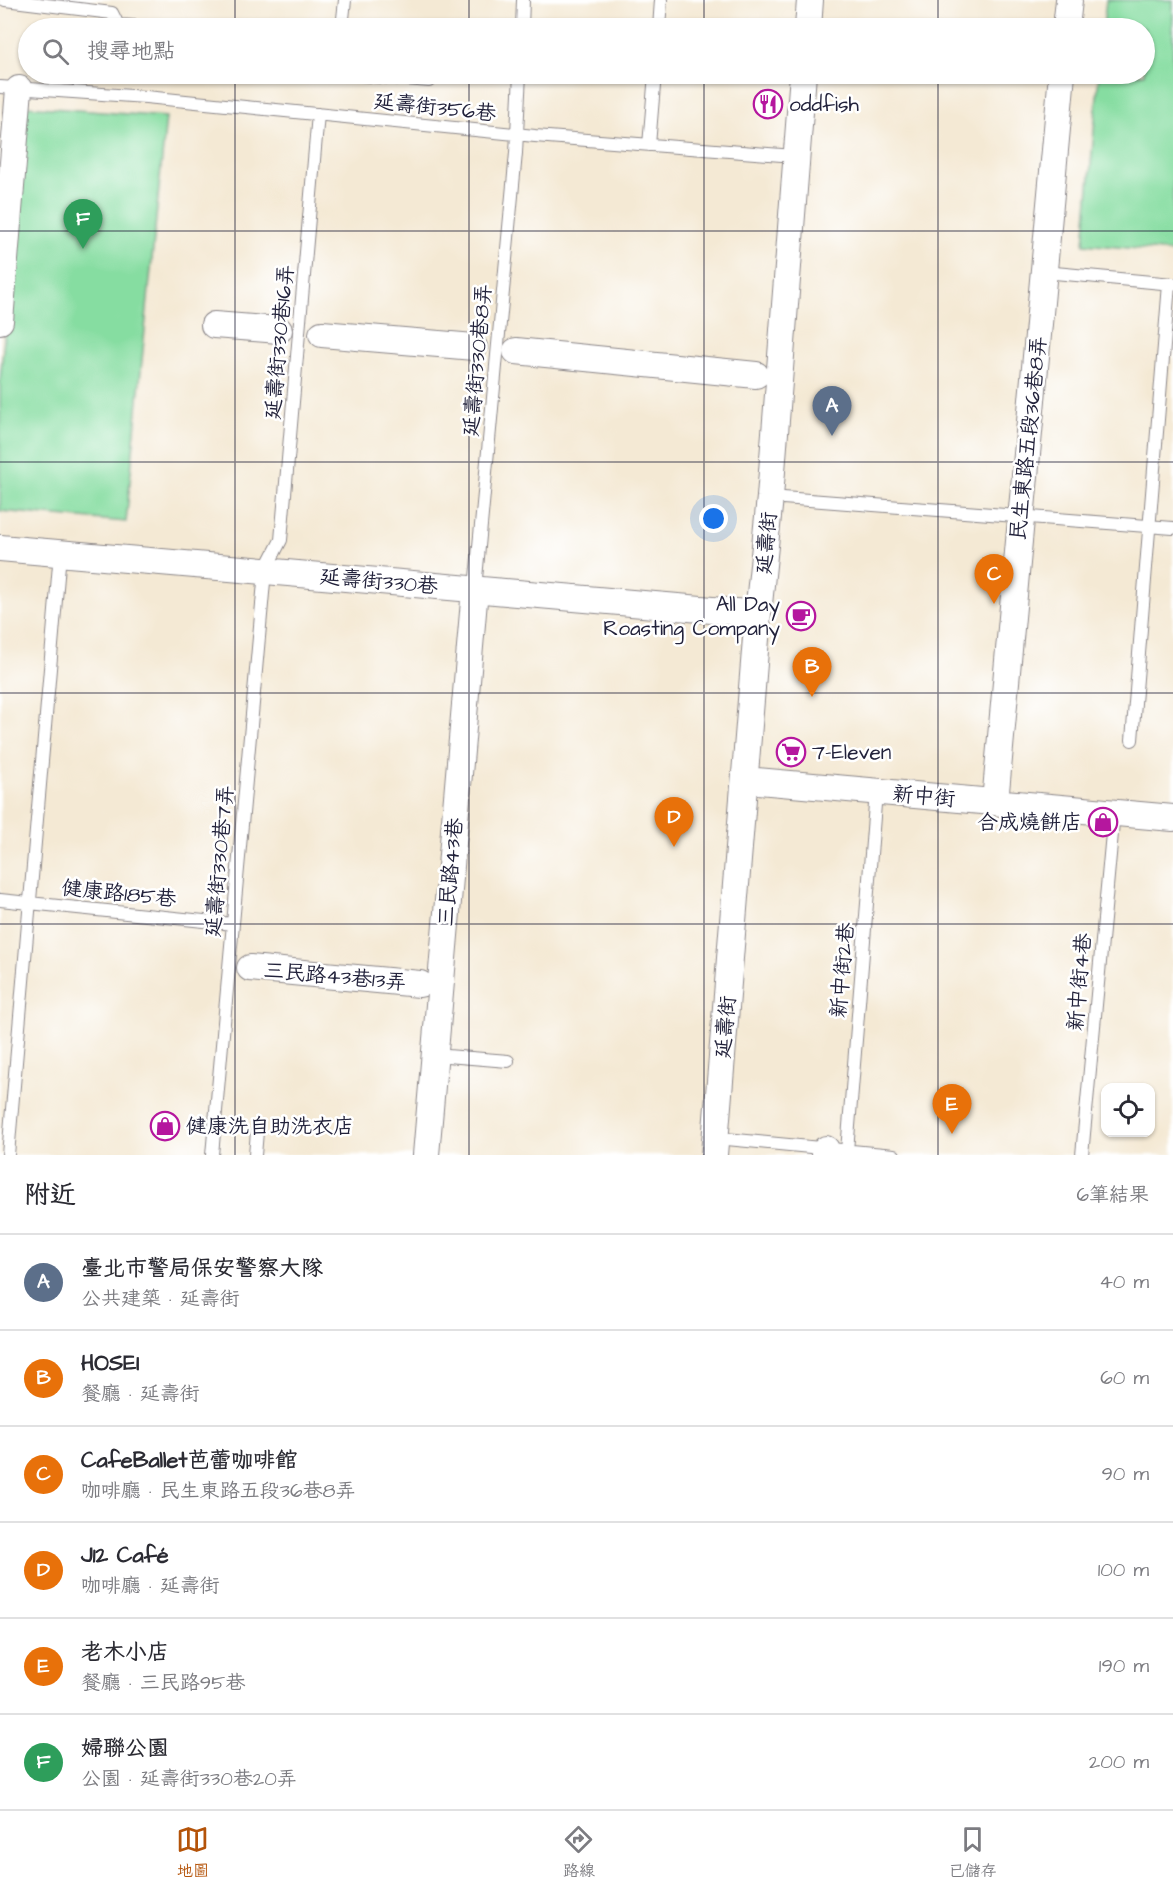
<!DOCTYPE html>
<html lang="zh-TW">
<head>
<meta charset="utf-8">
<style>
	:root { --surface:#fff; --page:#f7f7f7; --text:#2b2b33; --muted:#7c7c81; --line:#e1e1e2; --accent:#b45309 }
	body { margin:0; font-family:"Architects Daughter","LXGW WenKai TC",sans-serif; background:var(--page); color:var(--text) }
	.controls { position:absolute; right:18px; bottom:18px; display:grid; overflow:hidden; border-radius:12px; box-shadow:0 2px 4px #0004 }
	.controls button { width:54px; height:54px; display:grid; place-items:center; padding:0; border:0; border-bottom:2px solid var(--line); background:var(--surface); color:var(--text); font:30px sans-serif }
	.you { position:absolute; left:714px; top:519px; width:21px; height:21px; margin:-15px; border:4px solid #fff; border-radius:50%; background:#1a73e8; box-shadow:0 0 0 9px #1a73e833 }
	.badge { display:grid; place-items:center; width:39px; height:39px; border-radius:50%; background:var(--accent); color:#fff; font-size:20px; font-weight:700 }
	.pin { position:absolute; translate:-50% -50px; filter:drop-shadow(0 2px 3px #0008) }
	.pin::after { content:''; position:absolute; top:32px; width:21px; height:18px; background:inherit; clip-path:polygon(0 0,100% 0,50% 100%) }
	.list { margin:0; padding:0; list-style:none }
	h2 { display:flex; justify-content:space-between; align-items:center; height:78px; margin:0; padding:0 24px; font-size:26px }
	h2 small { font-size:20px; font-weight:400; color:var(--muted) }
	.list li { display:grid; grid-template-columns:39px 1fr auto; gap:18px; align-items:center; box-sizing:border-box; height:96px; padding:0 24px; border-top:2px solid var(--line) }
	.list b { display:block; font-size:22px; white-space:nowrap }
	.list p { margin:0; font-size:20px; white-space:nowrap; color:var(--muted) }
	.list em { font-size:20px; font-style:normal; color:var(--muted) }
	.icon { flex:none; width:33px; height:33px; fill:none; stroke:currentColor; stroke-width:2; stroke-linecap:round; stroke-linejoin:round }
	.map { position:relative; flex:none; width:1173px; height:1155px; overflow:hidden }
	.search { position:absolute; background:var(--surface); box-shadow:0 2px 4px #0004; left:18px; right:18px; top:18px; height:66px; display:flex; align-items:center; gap:15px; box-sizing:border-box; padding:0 21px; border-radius:33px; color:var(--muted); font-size:22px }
	.sheet { height:654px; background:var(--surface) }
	nav { display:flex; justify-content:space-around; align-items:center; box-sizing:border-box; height:84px; border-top:2px solid var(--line); background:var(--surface); font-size:16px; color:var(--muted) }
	nav a { display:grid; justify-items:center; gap:3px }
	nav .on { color:var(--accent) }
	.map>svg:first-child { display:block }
	.green { fill:#86dda1; stroke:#54806e; stroke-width:1.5 }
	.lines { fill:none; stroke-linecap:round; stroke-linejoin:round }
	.lane-casing { stroke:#8b8688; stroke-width:14 }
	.street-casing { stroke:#8b8688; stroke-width:28 }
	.lane { stroke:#fff; stroke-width:12 }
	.street { stroke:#fff; stroke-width:26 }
	.grid { fill:none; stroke:#22223b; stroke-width:1.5; stroke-opacity:0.55 }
	.labels { text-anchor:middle; stroke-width:5; stroke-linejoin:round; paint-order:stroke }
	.poi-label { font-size:21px; fill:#22223b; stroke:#fff; text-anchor:start }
	.street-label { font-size:21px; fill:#22223b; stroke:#fff }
</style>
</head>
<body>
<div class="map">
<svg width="1173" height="1155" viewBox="0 0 1173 1155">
	<rect width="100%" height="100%" fill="#fff"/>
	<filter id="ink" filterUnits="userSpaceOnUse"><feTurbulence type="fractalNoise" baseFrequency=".0167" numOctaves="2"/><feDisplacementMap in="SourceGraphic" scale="12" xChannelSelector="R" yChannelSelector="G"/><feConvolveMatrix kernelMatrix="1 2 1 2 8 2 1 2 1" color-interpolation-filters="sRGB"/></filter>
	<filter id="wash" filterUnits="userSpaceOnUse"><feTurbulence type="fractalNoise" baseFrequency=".008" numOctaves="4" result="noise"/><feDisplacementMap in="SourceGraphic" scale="24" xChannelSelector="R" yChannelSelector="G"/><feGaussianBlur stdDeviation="1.35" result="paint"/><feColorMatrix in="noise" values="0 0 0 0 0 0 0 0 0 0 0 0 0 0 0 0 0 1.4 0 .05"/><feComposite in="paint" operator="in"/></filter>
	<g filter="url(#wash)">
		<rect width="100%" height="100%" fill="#f4e9d4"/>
		<path class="green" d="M1106 0H1173V252L1084 244 1099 74H1144V28H1103Z
			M26 106 166 117 126 522 0 511V381Z"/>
	</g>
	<g filter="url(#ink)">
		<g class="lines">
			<g class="lane-casing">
				<path id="lane" d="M5 0 112 13 118 25 165 28
					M342 28 345 0
					M522 28 523 0
					M659 28 661 0
					M350 74 429 81 425 74
					M0 87 146 97 535 136 795 156
					M649 145 655 74
					M1044 272 1173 284
					M770 497 1173 528
					M475 589 516 153 520 74
					M1132 740 1169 284
					M0 900 233 924
					M435 1055 508 1061
					M716 1138 894 1155
					M847 1151 876 792
					M8 1155 60 553
					M212 1155 265 571 281 540 318 114
					M255 1155 257 1132
					M1082 1155 1114 812"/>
			</g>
			<g class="street-casing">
				<path id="street" d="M808 28 810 0
					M1066 28 1069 0
					M0 321 19 89
					M214 325 279 330
					M322 334 474 347
					M516 351 756 375
					M0 548 758 614
					M746 780 1173 818
					M995 802 1062 74
					M250 968 420 984
					M426 1155 475 589
					M714 1155 758 614 770 497 803 74
					M825 1155 826 1149"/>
			</g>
			<use href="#lane" class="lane"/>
			<use href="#street" class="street"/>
		</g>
	</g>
	<path class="grid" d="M235 0V28M469 0V28M704 0V28M938 0V28M235 74V1155M469 74V1155M704 74V1155M938 74V1155M0 231H1173M0 462H1173M0 693H1173M0 924H1173"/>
	<defs>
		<g id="restaurant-ring" transform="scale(1.5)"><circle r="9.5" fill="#fff" stroke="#b5179e" stroke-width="1.5"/><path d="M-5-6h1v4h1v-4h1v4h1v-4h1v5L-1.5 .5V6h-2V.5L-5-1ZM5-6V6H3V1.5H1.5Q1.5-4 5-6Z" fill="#b5179e"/></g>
		<g id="cafe-ring" transform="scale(1.5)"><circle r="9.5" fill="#fff" stroke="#b5179e" stroke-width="1.5"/><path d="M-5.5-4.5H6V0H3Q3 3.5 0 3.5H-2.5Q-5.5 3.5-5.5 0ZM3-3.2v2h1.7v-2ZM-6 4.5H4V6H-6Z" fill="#b5179e"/></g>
		<g id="supermarket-ring" transform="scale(1.5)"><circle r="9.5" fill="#fff" stroke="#b5179e" stroke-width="1.5"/><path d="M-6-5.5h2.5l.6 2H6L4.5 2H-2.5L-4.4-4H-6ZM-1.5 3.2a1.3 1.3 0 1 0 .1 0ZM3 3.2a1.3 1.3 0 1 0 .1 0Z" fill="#b5179e"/></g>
		<g id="shop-ring" transform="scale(1.5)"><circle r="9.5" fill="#fff" stroke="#b5179e" stroke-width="1.5"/><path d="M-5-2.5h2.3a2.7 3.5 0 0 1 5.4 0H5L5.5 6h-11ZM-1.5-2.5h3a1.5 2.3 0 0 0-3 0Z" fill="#b5179e"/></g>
	</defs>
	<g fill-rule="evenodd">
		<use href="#restaurant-ring" x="768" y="104"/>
		<use href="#cafe-ring" x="801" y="616"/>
		<use href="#supermarket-ring" x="791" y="752"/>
		<use href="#shop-ring" x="1103" y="822"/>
		<use href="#shop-ring" x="165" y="1126"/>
	</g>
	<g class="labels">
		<g class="poi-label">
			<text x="789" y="111">oddfish</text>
			<text x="780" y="611" text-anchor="end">All Day<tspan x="780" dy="24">Roasting Company</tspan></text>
			<text x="812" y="759">7-Eleven</text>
			<text x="1082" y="829" text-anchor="end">合成燒餅店</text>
			<text x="186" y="1133">健康洗自助洗衣店</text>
		</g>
		<g class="street-label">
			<text transform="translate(435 107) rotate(6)" y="7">延壽街356巷</text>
			<text transform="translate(279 342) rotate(-85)" y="7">延壽街330巷16弄</text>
			<text transform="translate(477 360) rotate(-85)" y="7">延壽街330巷8弄</text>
			<text transform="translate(1028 438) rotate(-84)" y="7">民生東路五段36巷8弄</text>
			<text transform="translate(766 543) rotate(-85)" y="7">延壽街</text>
			<text transform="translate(379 581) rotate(5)" y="7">延壽街330巷</text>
			<text transform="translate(924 796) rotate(5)" y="7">新中街</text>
			<text transform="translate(219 861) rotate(-85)" y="7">延壽街330巷7弄</text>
			<text transform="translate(450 872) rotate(-85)" y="7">三民路43巷</text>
			<text transform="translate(119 893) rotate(6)" y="7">健康路185巷</text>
			<text transform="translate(842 970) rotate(-85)" y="7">新中街2巷</text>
			<text transform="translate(335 976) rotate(5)" y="7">三民路43巷13弄</text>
			<text transform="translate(1079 982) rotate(-85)" y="7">新中街4巷</text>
			<text transform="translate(725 1027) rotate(-85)" y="7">延壽街</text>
		</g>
	</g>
</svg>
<div class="controls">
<button><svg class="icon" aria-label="locate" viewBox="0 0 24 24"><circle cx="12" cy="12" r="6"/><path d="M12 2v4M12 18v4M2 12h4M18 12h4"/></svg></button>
</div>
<div class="you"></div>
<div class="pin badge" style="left:832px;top:436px;background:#5c6f8a">A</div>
<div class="pin badge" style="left:812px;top:697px;background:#e8710a">B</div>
<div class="pin badge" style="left:994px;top:604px;background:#e8710a">C</div>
<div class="pin badge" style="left:674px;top:847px;background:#e8710a">D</div>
<div class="pin badge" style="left:952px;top:1134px;background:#e8710a">E</div>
<div class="pin badge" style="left:83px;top:249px;background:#2e9e5b">F</div>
<div class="search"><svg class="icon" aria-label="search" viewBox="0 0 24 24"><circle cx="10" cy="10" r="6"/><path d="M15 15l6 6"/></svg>搜尋地點</div>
</div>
<section class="sheet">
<h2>附近<small>6筆結果</small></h2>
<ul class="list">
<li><span class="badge" style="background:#5c6f8a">A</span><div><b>臺北市警局保安警察大隊</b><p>公共建築 · 延壽街</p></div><em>40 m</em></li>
<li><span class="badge" style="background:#e8710a">B</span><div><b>HOSEI</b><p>餐廳 · 延壽街</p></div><em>60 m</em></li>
<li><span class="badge" style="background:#e8710a">C</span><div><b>CafeBallet芭蕾咖啡館</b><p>咖啡廳 · 民生東路五段36巷8弄</p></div><em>90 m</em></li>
<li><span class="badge" style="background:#e8710a">D</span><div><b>J12 Café</b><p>咖啡廳 · 延壽街</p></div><em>100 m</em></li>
<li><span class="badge" style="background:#e8710a">E</span><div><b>老木小店</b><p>餐廳 · 三民路95巷</p></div><em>190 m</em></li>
<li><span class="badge" style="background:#2e9e5b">F</span><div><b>婦聯公園</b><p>公園 · 延壽街330巷20弄</p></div><em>200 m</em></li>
</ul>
</section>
<nav>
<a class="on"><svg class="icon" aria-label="map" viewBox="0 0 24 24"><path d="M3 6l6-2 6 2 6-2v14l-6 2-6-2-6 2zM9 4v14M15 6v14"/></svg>地圖</a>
<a><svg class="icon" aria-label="directions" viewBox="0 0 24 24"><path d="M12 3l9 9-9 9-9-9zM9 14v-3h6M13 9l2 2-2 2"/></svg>路線</a>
<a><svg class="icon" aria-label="saved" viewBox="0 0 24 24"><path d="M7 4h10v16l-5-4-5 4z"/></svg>已儲存</a>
</nav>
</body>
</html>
